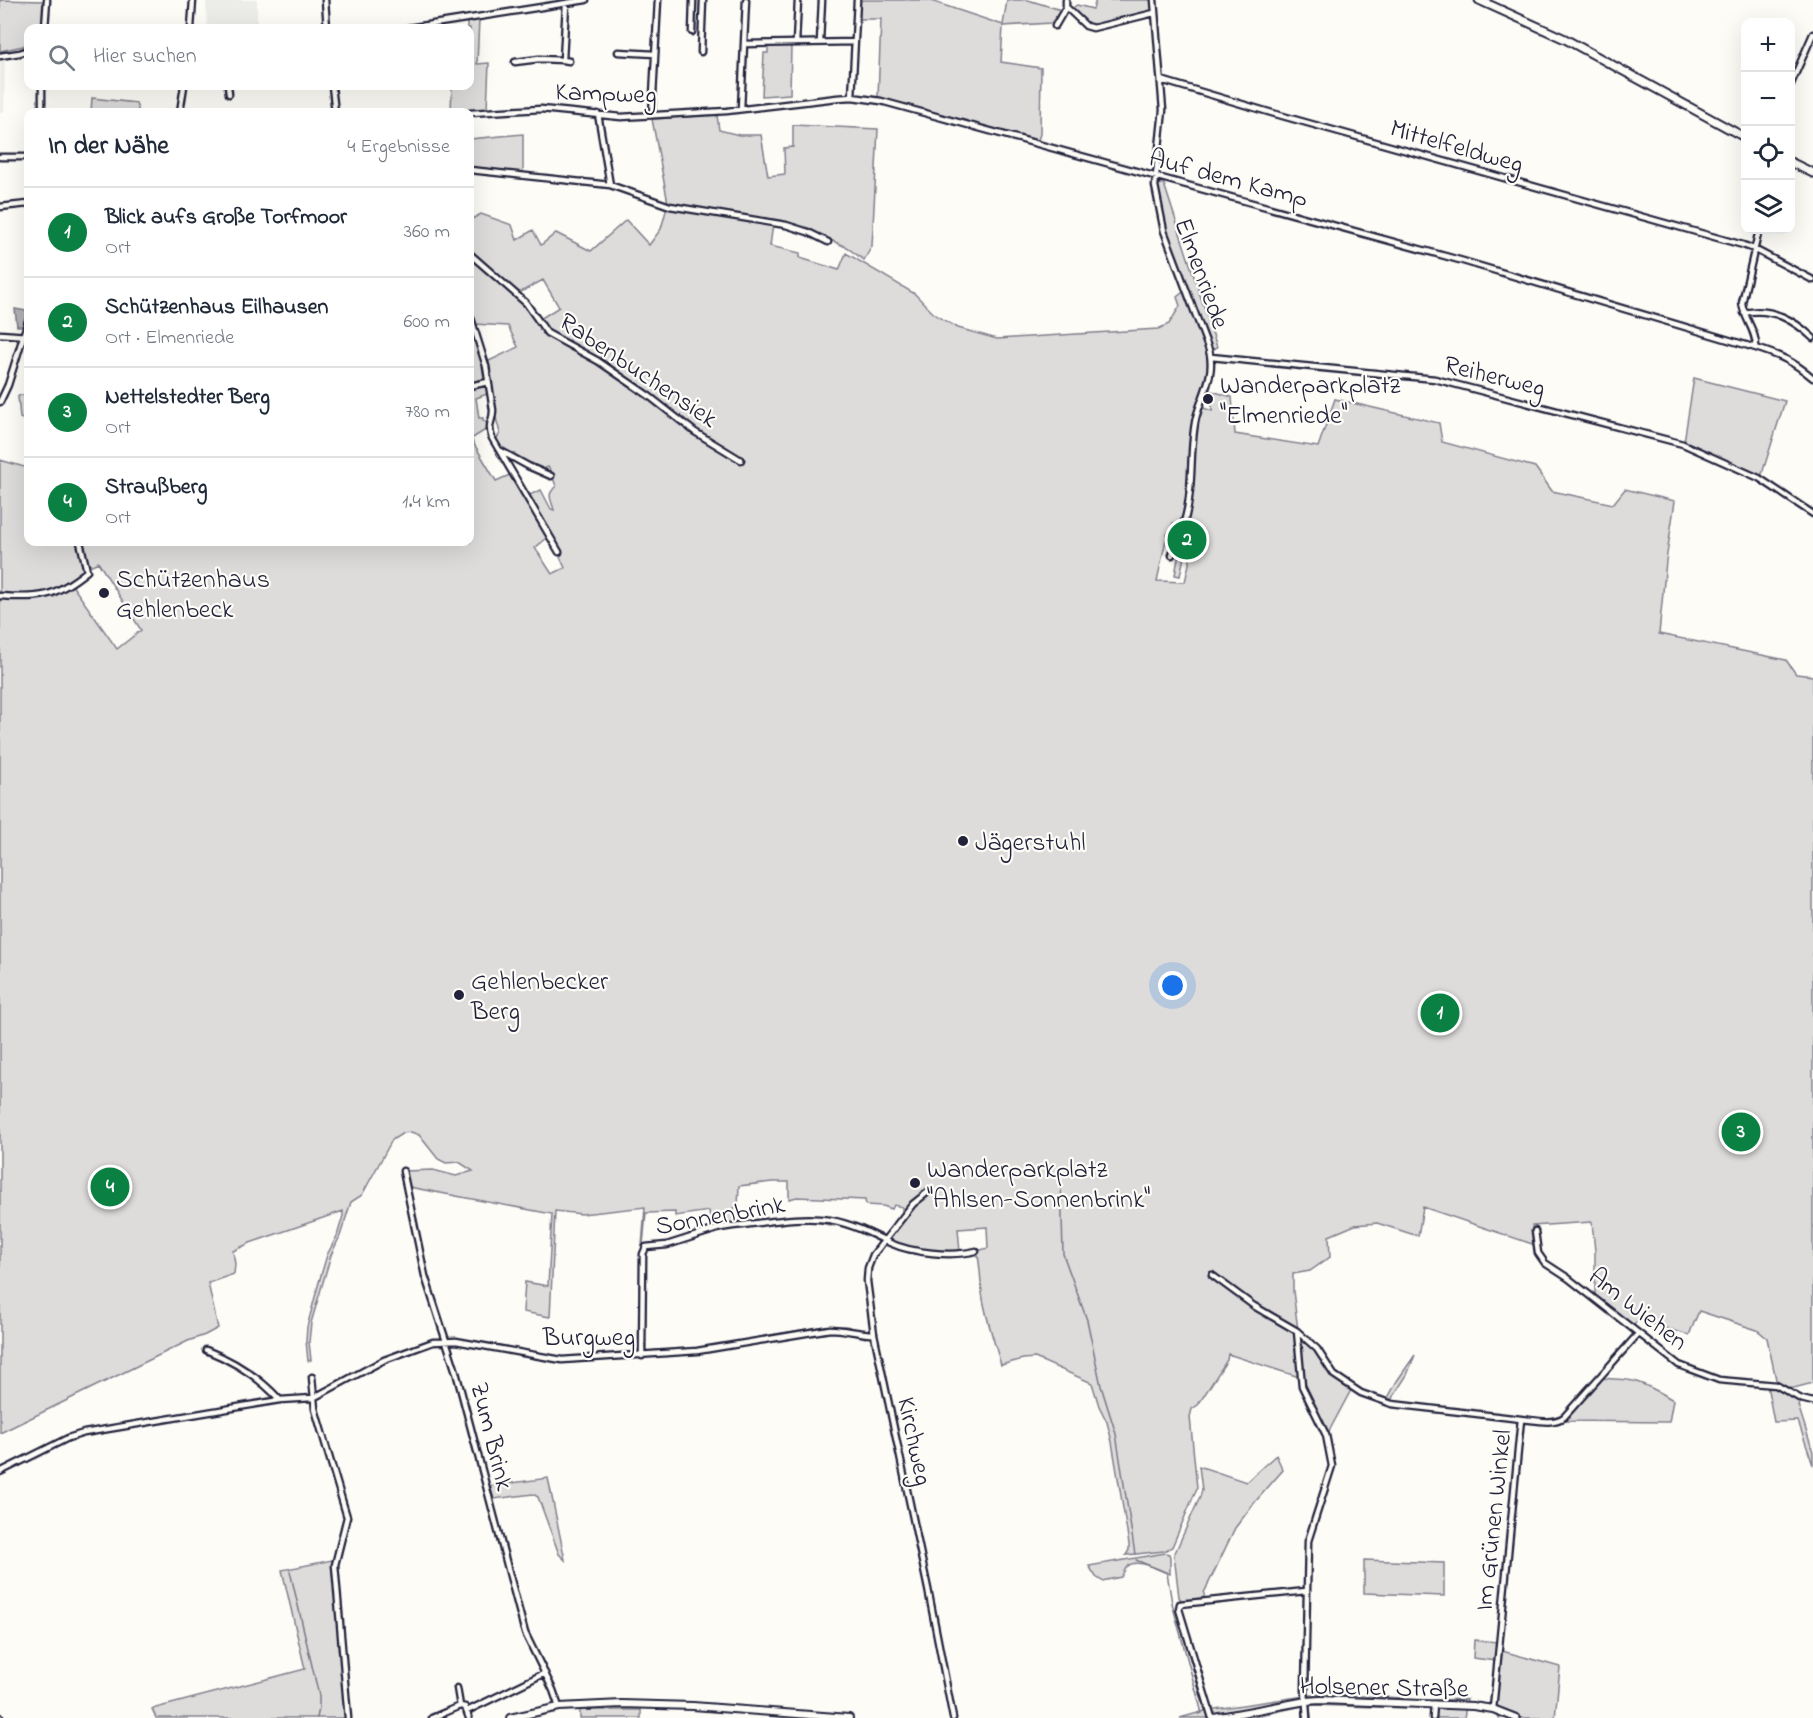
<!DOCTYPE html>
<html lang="de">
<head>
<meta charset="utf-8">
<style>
	:root { --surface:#fff; --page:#f2f2f3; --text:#1f2937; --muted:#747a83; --line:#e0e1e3; --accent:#0b8043 }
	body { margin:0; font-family:"Indie Flower",sans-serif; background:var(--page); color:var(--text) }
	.controls { position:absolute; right:18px; top:18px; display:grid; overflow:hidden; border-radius:12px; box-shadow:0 6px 24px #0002 }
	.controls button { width:54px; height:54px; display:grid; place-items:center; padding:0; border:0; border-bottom:2px solid var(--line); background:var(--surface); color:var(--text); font:30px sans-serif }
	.you { position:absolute; left:1173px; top:986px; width:21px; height:21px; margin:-15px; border:4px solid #fff; border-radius:50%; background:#1a73e8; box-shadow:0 0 0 9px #1a73e833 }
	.badge { display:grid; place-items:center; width:39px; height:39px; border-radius:50%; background:var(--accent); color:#fff; font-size:20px; font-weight:700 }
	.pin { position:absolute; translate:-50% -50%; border:3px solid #fff; box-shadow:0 2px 6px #0006 }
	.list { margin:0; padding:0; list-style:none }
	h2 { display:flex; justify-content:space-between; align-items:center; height:78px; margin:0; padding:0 24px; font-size:26px }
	h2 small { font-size:20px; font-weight:400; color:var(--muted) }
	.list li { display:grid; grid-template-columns:39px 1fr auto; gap:18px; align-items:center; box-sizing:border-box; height:90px; padding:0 24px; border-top:2px solid var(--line) }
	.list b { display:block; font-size:22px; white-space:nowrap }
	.list p { margin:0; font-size:20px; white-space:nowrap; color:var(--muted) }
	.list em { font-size:20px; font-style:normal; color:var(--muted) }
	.icon { flex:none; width:33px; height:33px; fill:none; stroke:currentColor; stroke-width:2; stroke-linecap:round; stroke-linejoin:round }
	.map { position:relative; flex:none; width:1813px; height:1718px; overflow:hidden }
	.search { position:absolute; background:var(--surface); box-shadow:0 6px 24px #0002; left:24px; top:24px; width:450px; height:66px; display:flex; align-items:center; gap:15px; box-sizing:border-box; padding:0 21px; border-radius:12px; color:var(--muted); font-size:22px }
	.panel { position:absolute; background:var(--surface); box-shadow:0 6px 24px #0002; left:24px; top:108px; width:450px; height:438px; border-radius:12px }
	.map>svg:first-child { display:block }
	.built { fill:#ecece9 }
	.green { fill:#dddcdb; stroke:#807f8b; stroke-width:1.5; fill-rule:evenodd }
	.water { fill:#b2b2b7; stroke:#787885; stroke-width:1.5 }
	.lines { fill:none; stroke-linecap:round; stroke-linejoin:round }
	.stream { stroke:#787885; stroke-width:1.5 }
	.street-casing { stroke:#22223b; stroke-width:9 }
	.secondary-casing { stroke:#22223b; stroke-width:10 }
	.primary-casing { stroke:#22223b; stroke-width:11 }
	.street { stroke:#fdfcf7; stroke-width:4.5 }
	.secondary { stroke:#fdfcf7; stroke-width:6 }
	.primary { stroke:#fdfcf7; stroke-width:7 }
	.poi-dot { fill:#22223b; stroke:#fdfcf7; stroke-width:2 }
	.labels { text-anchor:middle; stroke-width:4.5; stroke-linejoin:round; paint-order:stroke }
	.street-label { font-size:26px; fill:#22223b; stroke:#fdfcf7 }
	.poi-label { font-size:26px; fill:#22223b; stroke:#fdfcf7; text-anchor:start }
</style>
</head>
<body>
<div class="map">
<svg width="1813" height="1718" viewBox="0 0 1813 1718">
	<rect width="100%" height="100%" fill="#fdfcf7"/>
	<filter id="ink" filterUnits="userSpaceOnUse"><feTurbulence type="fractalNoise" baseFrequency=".0167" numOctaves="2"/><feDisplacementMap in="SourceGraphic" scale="12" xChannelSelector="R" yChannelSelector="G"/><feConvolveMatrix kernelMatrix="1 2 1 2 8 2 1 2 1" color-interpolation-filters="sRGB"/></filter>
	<g filter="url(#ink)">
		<path class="built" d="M206 0H257V24L207 25Z
			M0 60H5L4 112H0Z"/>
		<path class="green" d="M0 0 43 1 41 28H28V43L23 46 0 51Z
			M859 0H928L1003 25 1007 0H1028L1061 10 1051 23 1003 26 1001 62 1041 68 1040 134 1038 140 878 97 881 19H858Z
			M1096 0H1151L1152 10 1149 13 1093 26H1088L1071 9 1077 5 1093 9Z
			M479 19 477 64 489 63 487 109 451 111 452 86H470V28H467V22Z
			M768 45H791L790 94 762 96 764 53H768Z
			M92 98 136 103 139 112H91Z
			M717 115 719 130 739 135H761L768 176 785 174 784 148 793 147V125L878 129 872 246 864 260 846 247 797 225 668 203 652 119Z
			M523 134V174L470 168V139Z
			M1160 184H1164L1217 347 1207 354 1210 364 1198 406 1212 411V391L1232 397 1235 434 1318 447 1335 399 1439 423 1442 442 1535 467 1552 491 1613 504 1625 489 1675 501 1666 561 1659 634 1786 660 1796 674 1813 676V1383L1790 1389 1777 1384 1767 1338 1757 1330 1699 1311 1689 1335 1638 1320 1633 1326 1595 1296V1251L1592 1222 1532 1226 1535 1245 1423 1207 1418 1236 1377 1223 1355 1225 1329 1236 1330 1257 1310 1271 1293 1274V1291L1298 1330 1254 1305 1211 1274 1209 1276 1253 1308 1296 1332 1299 1377 1228 1354 1227 1360 1198 1405 1192 1409 1190 1417 1197 1488 1172 1547 1164 1551 1126 1555 1129 1550V1544L1112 1442 1107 1422 1099 1406 1092 1383 1035 1358 1023 1359 1001 1365C995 1344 987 1321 983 1299 980 1283 981 1267 977 1251L988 1248 987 1227 958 1229 960 1252C937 1251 910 1250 889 1239L905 1216 902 1212V1207L894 1205 892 1209 883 1206 866 1205 865 1200 797 1197 789 1199V1182H772L739 1186 738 1207 734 1208V1223L711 1228 709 1211 675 1216V1212L646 1213 643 1245 646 1248 720 1230 801 1219 837 1223 834 1226 807 1220 734 1228 667 1247 647 1249 645 1255 644 1347 647 1351 697 1348 825 1326H846L864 1331 865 1338 845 1331 810 1334 705 1353 566 1363 531 1358V1357L584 1359 583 1356 632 1352 639 1349 642 1246 645 1207 582 1214 555 1211 550 1317 523 1312 525 1282 548 1286 552 1214 409 1187 405 1171 433 1170 456 1176 473 1171 459 1162 446 1163 438 1159 419 1135 411 1132 403 1133 392 1140 362 1195 351 1202 340 1236 331 1255 311 1323 309 1342 311 1360 308 1361 306 1341 307 1327 319 1282 327 1255 337 1236 343 1216V1211L250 1243 233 1251 235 1264 234 1274 208 1283 218 1328 205 1335 188 1341 0 1433V599L54 597 72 585 117 649 141 630 98 562 92 565H88L84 542H470V389L486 384 487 394 476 398 479 418H483V421H485L487 424V429L471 439 496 481 512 474 548 537 535 548 552 574 565 568 560 557 561 550 527 496 541 490 551 509 554 510C551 498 546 496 556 486L553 478 554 476 548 467 541 470C526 464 505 455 495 442L500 433 495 414 487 362 518 347 508 326 474 324 470 310V256L525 304 539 324 543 322 540 319 559 307 543 280 519 293 470 252V220L481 214 512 225 517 240 533 230 541 245 556 233 591 251 626 220 649 245 661 229 667 207 773 224 770 246 800 253V258L839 270 846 253 915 294 935 315 958 328 997 339 1158 329 1169 324 1180 306 1177 297 1188 288 1166 230 1157 186ZM1173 523 1189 524 1195 537 1185 582 1157 581 1167 535Z
			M470 322 486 373 485 379 470 384Z
			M1694 378 1785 401 1761 477 1684 442Z
			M28 394V454L25 420 20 418 18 396Z
			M0 460 28 468V542H78L83 571 52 591 36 594H0Z
			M1180 547H1186L1180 576 1175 575Z
			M1299 1334 1316 1350 1333 1377 1351 1390 1328 1433 1305 1392 1303 1383Z
			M1415 1355 1407 1375 1391 1400 1388 1398 1397 1381Z
			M1602 1378C1610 1379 1619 1379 1627 1380 1640 1381 1662 1393 1673 1400L1669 1422 1564 1421Z
			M1767 1385 1776 1387 1801 1402 1798 1405 1813 1452V1465L1798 1421 1774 1422Z
			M1276 1455 1283 1470 1255 1502 1235 1528 1204 1593V1598L1181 1600 1179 1597 1174 1555 1200 1497 1202 1490 1199 1466 1246 1482Z
			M548 1478 565 1560 559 1554 538 1497 533 1494 494 1499 490 1486Z
			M1165 1553 1169 1554 1170 1557V1574C1159 1570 1135 1556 1126 1568 1124 1571 1123 1574 1121 1577L1102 1581 1096 1577 1089 1566Z
			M332 1560 334 1565 347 1718H156L152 1709 305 1669 282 1570Z
			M1364 1560 1444 1563V1596L1364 1593Z
			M1474 1640 1497 1642 1496 1661 1473 1658Z
			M1185 1641 1188 1644 1208 1710 1319 1694 1404 1698V1700H1407L1406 1708 1312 1705 1310 1707 1311 1718H1303L1302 1706 1249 1718H1180L1205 1711Z
			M1502 1651 1560 1667 1555 1718H1499V1715L1487 1711 1489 1703 1496 1705Z
			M1467 1699 1464 1718H1435L1436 1700Z
			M580 1710H641V1718H580Z"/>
		<path class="water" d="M15 309 27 311 24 326H17Z"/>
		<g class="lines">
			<path class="stream" d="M1061 1181 1063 1254 1087 1320 1101 1386 1116 1434 1135 1554
				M1136 1560 1167 1573 1172 1603 1202 1713 1199 1714
				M290 1571 319 1696V1708L317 1718"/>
			<g class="street-casing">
				<path id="street" d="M325 0 327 28
					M1154 0 1163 110 1155 186 1164 231 1209 350C1216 374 1202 395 1196 418 1189 449 1194 484 1186 515 1183 529 1175 541 1172 555
					M566 4 563 60 569 61
					M1066 7 1086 26 1093 28 1154 13
					M1055 26 1066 7V0
					M45 28 47 0
					M191 28 193 0
					M408 28 586 0
					M692 32 693 0
					M820 42 822 0
					M796 43 798 0
					M745 44 855 42
					M618 52 655 54
					M701 52 703 0
					M0 56 20 53 28 50
					M515 62 539 59 563 60
					M1161 80 1272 113 1743 245 1754 249 1813 280
					M42 86V112
					M228 86 229 94
					M332 86 335 112
					M1790 86 1813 34
					M852 97 857 0
					M741 109 746 0
					M180 112 184 86
					M470 113 541 109 621 117 727 111 837 98 852 97 881 101 1463 261 1756 348C1781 356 1793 361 1813 378
					M598 114 610 185
					M652 115 658 0
					M0 157H28
					M470 170 610 185 670 206 786 225 808 232 828 242
					M0 207 28 204
					M470 254 526 303 547 333 598 361 649 396 695 432 741 460
					M1744 313C1772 307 1794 320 1813 338
					M470 315 486 366 493 410C493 423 487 422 492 438L559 552
					M0 334 28 336
					M1756 348C1757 332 1744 319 1742 303L1759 230
					M1211 357 1435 379 1683 444 1759 478 1813 514
					M470 386 488 382
					M0 402 8 385 28 321
					M499 450 528 466 551 476
					M0 596C41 599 55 597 87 571L80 542
					M403 1171 425 1276 456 1372 525 1633 553 1690 559 1707
					M928 1192 913 1204 873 1255 868 1268 867 1281 874 1334 928 1589 953 1718
					M1535 1231 1538 1253 1545 1263 1568 1278 1679 1365 1719 1380 1776 1385 1801 1399 1813 1402
					M1212 1275 1254 1306 1297 1331 1317 1349 1334 1375 1361 1393 1392 1404 1521 1419
					M1297 1331 1302 1386 1326 1435 1332 1466 1308 1541 1305 1690 1307 1718
					M206 1350C234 1361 260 1378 280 1400
					M642 1356 643 1254 646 1247 667 1245 720 1228 733 1226C764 1223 800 1215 830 1220 852 1224 870 1233 890 1243 912 1253 952 1257 976 1251
					M312 1377 315 1409 347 1517 335 1565 348 1718
					M0 1472 68 1438 84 1433 280 1400 313 1398 384 1360 433 1342 456 1341 562 1360 697 1351 830 1329C845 1329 859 1334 874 1334
					M457 1688 460 1706 465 1707 469 1718
					M1493 1709 1521 1419C1535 1420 1552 1425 1564 1417L1638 1334
					M467 1711 545 1673
					M0 1717V1718
					M432 1718 460 1706
					M1212 1718 1179 1609 1180 1604 1306 1591
					M1433 1718 1434 1704"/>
			</g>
			<g class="secondary-casing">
				<path id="secondary" d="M510 1718 559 1707 622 1704 693 1706 849 1718
					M1214 1718 1306 1701 1320 1700 1473 1706 1493 1709 1516 1718"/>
			</g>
			<g class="primary-casing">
				<path id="primary" d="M1479 0 1565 39 1746 138
					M1790 162 1813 173"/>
			</g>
			<use href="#street" class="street"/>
			<use href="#secondary" class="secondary"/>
			<use href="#primary" class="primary"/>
		</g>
	</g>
	<g class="poi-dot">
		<circle cx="1208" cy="399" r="6"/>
		<circle cx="104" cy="593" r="6"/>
		<circle cx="963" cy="841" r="6"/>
		<circle cx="459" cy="995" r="6"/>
		<circle cx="915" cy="1183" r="6"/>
	</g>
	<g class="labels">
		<g class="street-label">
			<text transform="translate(606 92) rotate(2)" y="9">Kampweg</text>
			<text transform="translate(1457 145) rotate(16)" y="9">Mittelfeldweg</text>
			<text transform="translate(1229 177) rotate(15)" y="9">Auf dem Kamp</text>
			<text transform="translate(1203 273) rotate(70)" y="9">Elmenriede</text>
			<text transform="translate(639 369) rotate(34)" y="9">Rabenbuchensiek</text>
			<text transform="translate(1495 375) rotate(14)" y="9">Reiherweg</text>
			<text transform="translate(720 1214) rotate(-10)" y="9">Sonnenbrink</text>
			<text transform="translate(1639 1308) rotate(38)" y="9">Am Wiehen</text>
			<text x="589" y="1345">Burgweg</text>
			<text transform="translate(493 1436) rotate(76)" y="9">Zum Brink</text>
			<text transform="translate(916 1441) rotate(78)" y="9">Kirchweg</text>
			<text transform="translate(1492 1520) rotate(-84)" y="9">Im Grünen Winkel</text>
			<text transform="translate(1384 1686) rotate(1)" y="9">Holsener Straße</text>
		</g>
		<g class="poi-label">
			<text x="1220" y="393">Wanderparkplatz<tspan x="1220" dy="30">"Elmenriede"</tspan></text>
			<text x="116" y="587">Schützenhaus<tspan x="116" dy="30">Gehlenbeck</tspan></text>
			<text x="975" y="850">Jägerstuhl</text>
			<text x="471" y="989">Gehlenbecker<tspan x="471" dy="30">Berg</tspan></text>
			<text x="927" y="1177">Wanderparkplatz<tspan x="927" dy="30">"Ahlsen-Sonnenbrink"</tspan></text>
		</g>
	</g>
</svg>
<div class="controls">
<button>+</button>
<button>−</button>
<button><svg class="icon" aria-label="locate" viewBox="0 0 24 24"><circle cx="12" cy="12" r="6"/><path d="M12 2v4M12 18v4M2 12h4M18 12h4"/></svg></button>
<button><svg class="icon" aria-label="layers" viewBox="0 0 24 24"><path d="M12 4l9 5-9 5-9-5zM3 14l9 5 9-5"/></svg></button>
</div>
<div class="you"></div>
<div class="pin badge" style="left:1440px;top:1013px">1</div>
<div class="pin badge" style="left:1187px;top:540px">2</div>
<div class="pin badge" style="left:1741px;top:1132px">3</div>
<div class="pin badge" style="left:110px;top:1187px">4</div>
<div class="search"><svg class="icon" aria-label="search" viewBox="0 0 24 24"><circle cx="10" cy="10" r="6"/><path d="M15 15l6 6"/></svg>Hier suchen</div>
<section class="panel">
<h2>In der Nähe<small>4 Ergebnisse</small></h2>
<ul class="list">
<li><span class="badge">1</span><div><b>Blick aufs Große Torfmoor</b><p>Ort</p></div><em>360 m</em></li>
<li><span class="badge">2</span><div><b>Schützenhaus Eilhausen</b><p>Ort · Elmenriede</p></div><em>600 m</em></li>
<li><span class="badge">3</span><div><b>Nettelstedter Berg</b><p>Ort</p></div><em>780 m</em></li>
<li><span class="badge">4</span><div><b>Straußberg</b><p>Ort</p></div><em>1.4 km</em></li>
</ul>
</section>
</div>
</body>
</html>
